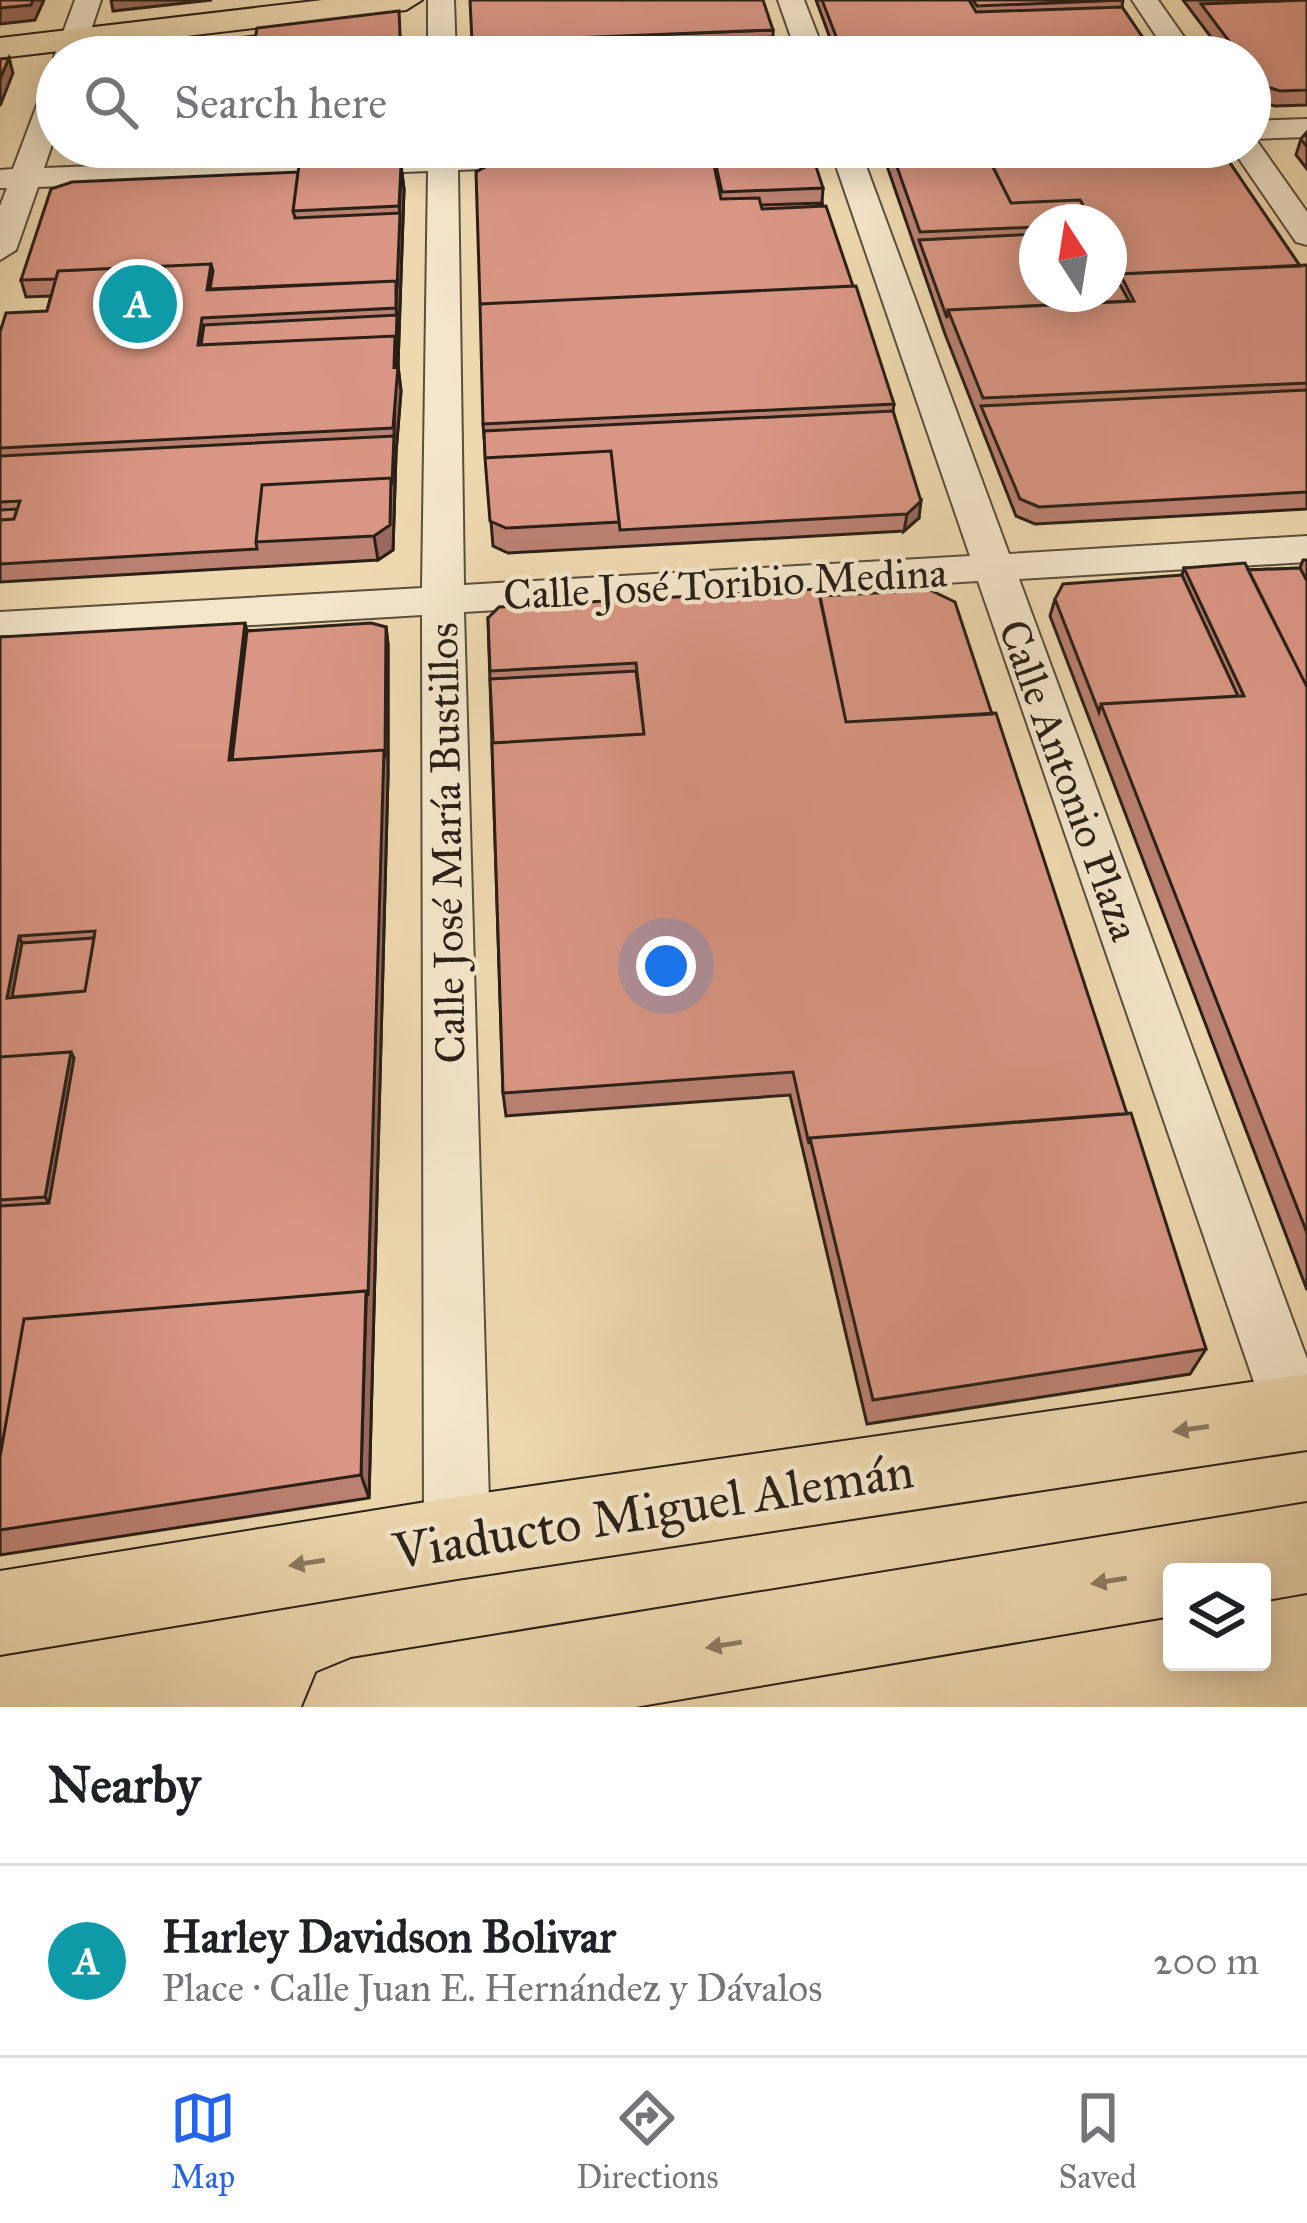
<!DOCTYPE html>
<html lang="en">
<head>
<meta charset="utf-8">
<style>
	:root { --surface:#fff; --page:#f6f6f6; --text:#202124; --muted:#757577; --line:#e0e0e0; --accent:#2563eb }
	body { margin:0; font-family:"IM FELL Great Primer",serif; background:var(--page); color:var(--text) }
	.controls { position:absolute; right:36px; bottom:36px; display:grid; overflow:hidden; border-radius:12px; box-shadow:0 6px 30px #0003 }
	.controls button { width:108px; height:108px; display:grid; place-items:center; padding:0; border:0; border-bottom:3px solid var(--line); background:var(--surface); color:var(--text); font:60px sans-serif }
	.compass { position:absolute; left:1019px; top:204px; width:108px; height:108px; border-radius:50%; background:var(--surface); box-shadow:0 6px 30px #0003; rotate:348deg }
	.you { position:absolute; left:666px; top:966px; width:42px; height:42px; margin:-30px; border:9px solid #fff; border-radius:50%; background:#1a73e8; box-shadow:0 0 0 18px #1a73e833 }
	.badge { display:grid; place-items:center; width:78px; height:78px; border-radius:50%; background:var(--accent); color:#fff; font-size:39px; font-weight:700 }
	.pin { position:absolute; translate:-50% -50%; border:6px solid #fff; box-shadow:0 3px 12px #0006 }
	.list { margin:0; padding:0; list-style:none }
	h2 { display:flex; justify-content:space-between; align-items:center; height:156px; margin:0; padding:0 48px; font-size:51px }
	h2 small { font-size:39px; font-weight:400; color:var(--muted) }
	.list li { display:grid; grid-template-columns:78px 1fr auto; gap:36px; align-items:center; box-sizing:border-box; height:192px; padding:0 48px; border-top:3px solid var(--line) }
	.list b { display:block; font-size:45px; white-space:nowrap }
	.list p { margin:0; font-size:39px; white-space:nowrap; color:var(--muted) }
	.list em { font-size:39px; font-style:normal; color:var(--muted) }
	.icon { flex:none; width:66px; height:66px; fill:none; stroke:currentColor; stroke-width:2; stroke-linecap:round; stroke-linejoin:round }
	.map { position:relative; flex:none; width:1307px; height:1707px; overflow:hidden }
	.search { position:absolute; background:var(--surface); box-shadow:0 6px 30px #0003; left:36px; right:36px; top:36px; height:132px; display:flex; align-items:center; gap:30px; box-sizing:border-box; padding:0 42px; border-radius:66px; color:var(--muted); font-size:45px }
	.sheet { height:348px; background:var(--surface) }
	nav { display:flex; justify-content:space-around; align-items:center; box-sizing:border-box; height:168px; border-top:3px solid var(--line); background:var(--surface); font-size:33px; color:var(--muted) }
	nav a { display:grid; justify-items:center; gap:6px }
	nav .on { color:var(--accent) }
	.map>svg:first-child { display:block }
	.lines { fill:none; stroke-linecap:round; stroke-linejoin:round }
	.minor-casing { stroke:#5b4e3e; stroke-width:4 }
	.major-casing { stroke:#2a2018; stroke-width:4 }
	.highway-casing { stroke:#2a2018; stroke-width:4 }
	.minor { fill:#f4e6cb; fill-rule:evenodd }
	.major { fill:#eed8af; fill-rule:evenodd }
	.highway { fill:#eed8af; fill-rule:evenodd }
	.wall { fill:#bb8172; stroke:#2a2018; stroke-width:3; fill-rule:evenodd }
	.shaded-wall { fill:#98695c; stroke:#2a2018; stroke-width:3 }
	.building { fill:#d99684; stroke:#2a2018; stroke-width:3; fill-rule:evenodd }
	.oneway { fill:#8c7c64 }
	.labels { text-anchor:middle; stroke-width:9; stroke-linejoin:round; paint-order:stroke }
	.street-label { font-size:42px; fill:#2a2018; stroke:#f4e6cb }
	.near-street-label { font-size:51px; fill:#2a2018; stroke:#f4e6cb }
</style>
</head>
<body>
<div class="map">
<svg width="1307" height="1707" viewBox="0 0 1307 1707">
	<rect width="100%" height="100%" fill="#eed8af"/>
	<filter id="stains"><feTurbulence type="fractalNoise" baseFrequency=".00167" numOctaves="4"/><feColorMatrix values="0 0 0 0 .2 0 0 0 0 .09 0 0 0 0 .02 0 0 0 .5 -.17"/></filter>
	<radialGradient id="worn" r=".72"><stop offset=".6" stop-color="#630" stop-opacity="0"/><stop offset="1" stop-color="#630" stop-opacity=".3"/></radialGradient>
	<g class="lines">
		<g class="minor-casing">
			<path id="minor" d="M75 0H101L82 57H57V61L54 57Z
				M428 0H454L456 57H428Z
				M778 0H804L826 57H798Z
				M1132 0H1158L1198 57H1170Z
				M57 81V130L44 168 428 153V147H458V152L859 147 1009 554 1307 536V562L1019 579 1307 1359V1440L1296 1445 1274 1436 1265 1414 978 581 464 612 490 1538 480 1561 457 1571 434 1561 424 1538 422 615 0 640V612L422 588 428 171 38 187 16 250 0 260V206L7 188H0V170L13 169 43 89ZM832 154 970 556 464 585 458 170Z
				M1307 119V137L1250 139V121Z
				M1250 139 1257 141 1307 212V245L1296 242 1231 147H1250Z"/>
		</g>
		<g class="major-casing">
			<path id="major" d="M323 0H422L406 10 0 58V38Z
				M1307 1374V1450L457 1579 0 1655V1571L457 1497Z"/>
		</g>
		<g class="highway-casing">
			<path id="highway" d="M1307 1503V1593L1262 1601V1572H1172V1616L635 1707H303L317 1673 351 1659Z"/>
		</g>
		<use href="#minor" class="minor"/>
		<use href="#major" class="major"/>
		<use href="#highway" class="highway"/>
	</g>
	<path class="wall" d="M816 0H1123L1122 7 1156 57H837Z
		M1183 0H1307V105L1275 106 1259 102 1250 89V57H1226Z
		M773 30V37L472 57V42Z
		M1307 132V169L1296 155 1301 139Z
		M72 147H275L84 155Z
		M889 147H1219L1300 266H1307V509L1035 524 1016 516 945 334 887 166ZM1037 222H1109L1037 294Z
		M712 148 823 188 822 203 894 404 893 411 919 518 904 531 508 553 493 546 483 424 712 155Z
		M401 166 404 189 398 366 401 391 396 453 393 550 378 560 0 582V332L47 311 51 296 26 297 21 280 298 172Z
		M1303 560H1307V1290L1050 616 1055 599 1182 575 1184 568 1248 570 1300 568Z
		M820 596 1127 1114 1206 1349 1190 1374 867 1424 790 1095 506 1116 503 1093 488 618Z
		M386 627 388 644V775L369 1498 0 1555V637Z"/>
	<path class="shaded-wall" d="M33 0H44L35 20 0 24V8Z
		M111 0H212L113 11Z
		M9 58 13 73 0 106V79Z
		M401 166 404 189 399 332 396 308Z
		M397 315 399 332 398 368V366L401 391 396 453 393 550 378 560 374 536 394 436Z
		M921 501 919 518 904 531 907 514Z
		M245 623 251 648 238 767 229 760Z
		M386 627 388 644V775L369 1498 361 1475Z
		M19 936 30 960 22 1004 7 998Z
		M71 1052 85 1081 61 1224 45 1197Z"/>
	<path class="building" d="M0 0H33L31 5 0 8Z
		M470 0H763L773 30 472 42Z
		M822 0H969L976 12 1122 7 1156 57H844Z
		M973 0H1124L977 6Z
		M1307 0V90L1280 91 1264 86 1250 68V57H1241L1201 4Z
		M399 11 401 57H93L96 47 255 39 257 28Z
		M255 36V39L212 41Z
		M773 37 779 57H472V48Z
		M9 58 0 79V59Z
		M1307 132V147L1301 139Z
		M801 147 811 151 823 188 722 192 712 148Z
		M890 147H983L1011 203 1080 200 1093 222H1037V227L920 232Z
		M983 147H1219L1300 266 1120 274 1118 281 1129 301 948 310 947 318 919 240 1037 234V294H1109V222H1093L1080 200 1011 203Z
		M712 155 721 199 759 198 762 209 826 206 853 286 480 304 476 172 489 165Z
		M389 161 401 166 399 206 293 211 299 165Z
		M298 172 293 211 295 218 400 213 397 288 396 281 210 289 213 271 211 264 58 271 56 279 21 280 51 189 72 182Z
		M822 203 823 206 762 209 761 205Z
		M211 264 207 290 396 281V308L202 318 198 345 395 336 394 367 398 366 393 428 0 448V332L6 313 47 311 58 271Z
		M1307 265V383L983 398 948 310 1134 301 1120 274Z
		M856 286 894 404 483 424 480 304Z
		M397 315 396 343 395 336 201 345 204 325Z
		M1307 390V492L1039 507 1020 499 981 406Z
		M893 411 921 501 907 514 620 530 611 451 485 458 484 431Z
		M394 436 392 485 391 478 262 485 256 542 257 549 0 564V520L14 519 20 501 0 502V456Z
		M611 451 619 522 506 528 490 521 485 458Z
		M391 478 390 525 374 536 256 542 262 485Z
		M17 509 14 519 0 520V510Z
		M1245 563 1307 687V1233L1101 704 1244 696 1184 568Z
		M1300 568 1307 581V687L1248 570Z
		M1182 575 1238 696 1101 704 1099 712 1055 599 1063 584Z
		M818 589 846 722 996 713 1127 1114 810 1138 809 1144 793 1072 503 1093 492 743 644 734 636 663 490 671 488 618 499 607Z
		M930 590 955 602 992 714 846 722 820 596Z
		M245 623 229 760 384 750 368 1296 366 1291 24 1319 0 1457V1206L49 1203 74 1058 71 1052 0 1057V637ZM95 931 85 991 7 998 19 936Z
		M371 623 386 627 385 758 384 750 232 760 247 631Z
		M636 671 644 734 493 743 490 679Z
		M94 938 85 991 12 997 22 943Z
		M71 1052 45 1197 0 1200V1057Z
		M1131 1113 1206 1349 873 1400 810 1138Z
		M366 1291 361 1475 0 1530V1457L24 1319Z"/>
	<defs><path id="oneway-solid" d="M-6-.8H1V-3.2L6.5 0L1 3.2V.8H-6Z" transform="scale(3)"/></defs>
	<g class="oneway">
		<use href="#oneway-solid" transform="translate(1191 1429) rotate(172)"/>
		<use href="#oneway-solid" transform="translate(307 1563) rotate(171)"/>
		<use href="#oneway-solid" transform="translate(1109 1581) rotate(171)"/>
		<use href="#oneway-solid" transform="translate(724 1645) rotate(171)"/>
	</g>
	<g class="labels">
		<g class="street-label">
			<text transform="translate(725 583) rotate(-3)" y="15">Calle José Toribio Medina</text>
			<text transform="translate(1070 780) rotate(70)" y="15">Calle Antonio Plaza</text>
			<text transform="translate(446 843) rotate(-91)" y="15">Calle José María Bustillos</text>
		</g>
		<g class="near-street-label">
			<text transform="translate(653 1510) rotate(-9)" y="18">Viaducto Miguel Alemán</text>
		</g>
	</g>
	<rect width="100%" height="100%" filter="url(#stains)"/>
	<rect width="100%" height="100%" fill="url(#worn)"/>
</svg>
<div class="controls">
<button><svg class="icon" aria-label="layers" viewBox="0 0 24 24"><path d="M12 4l9 5-9 5-9-5zM3 14l9 5 9-5"/></svg></button>
</div>
<svg class="compass" viewBox="-18 -18 36 36"><path d="M0-13l5 13h-10z" fill="#e53935"/><path d="M0 13l5-13h-10z" fill="#757577"/></svg>
<div class="you"></div>
<div class="pin badge" style="left:138px;top:304px;background:#0f9aa8">A</div>
<div class="search"><svg class="icon" aria-label="search" viewBox="0 0 24 24"><circle cx="10" cy="10" r="6"/><path d="M15 15l6 6"/></svg>Search here</div>
</div>
<section class="sheet">
<h2>Nearby<small></small></h2>
<ul class="list">
<li><span class="badge" style="background:#0f9aa8">A</span><div><b>Harley Davidson Bolivar</b><p>Place · Calle Juan E. Hernández y Dávalos</p></div><em>200 m</em></li>
</ul>
</section>
<nav>
<a class="on"><svg class="icon" aria-label="map" viewBox="0 0 24 24"><path d="M3 6l6-2 6 2 6-2v14l-6 2-6-2-6 2zM9 4v14M15 6v14"/></svg>Map</a>
<a><svg class="icon" aria-label="directions" viewBox="0 0 24 24"><path d="M12 3l9 9-9 9-9-9zM9 14v-3h6M13 9l2 2-2 2"/></svg>Directions</a>
<a><svg class="icon" aria-label="saved" viewBox="0 0 24 24"><path d="M7 4h10v16l-5-4-5 4z"/></svg>Saved</a>
</nav>
</body>
</html>
